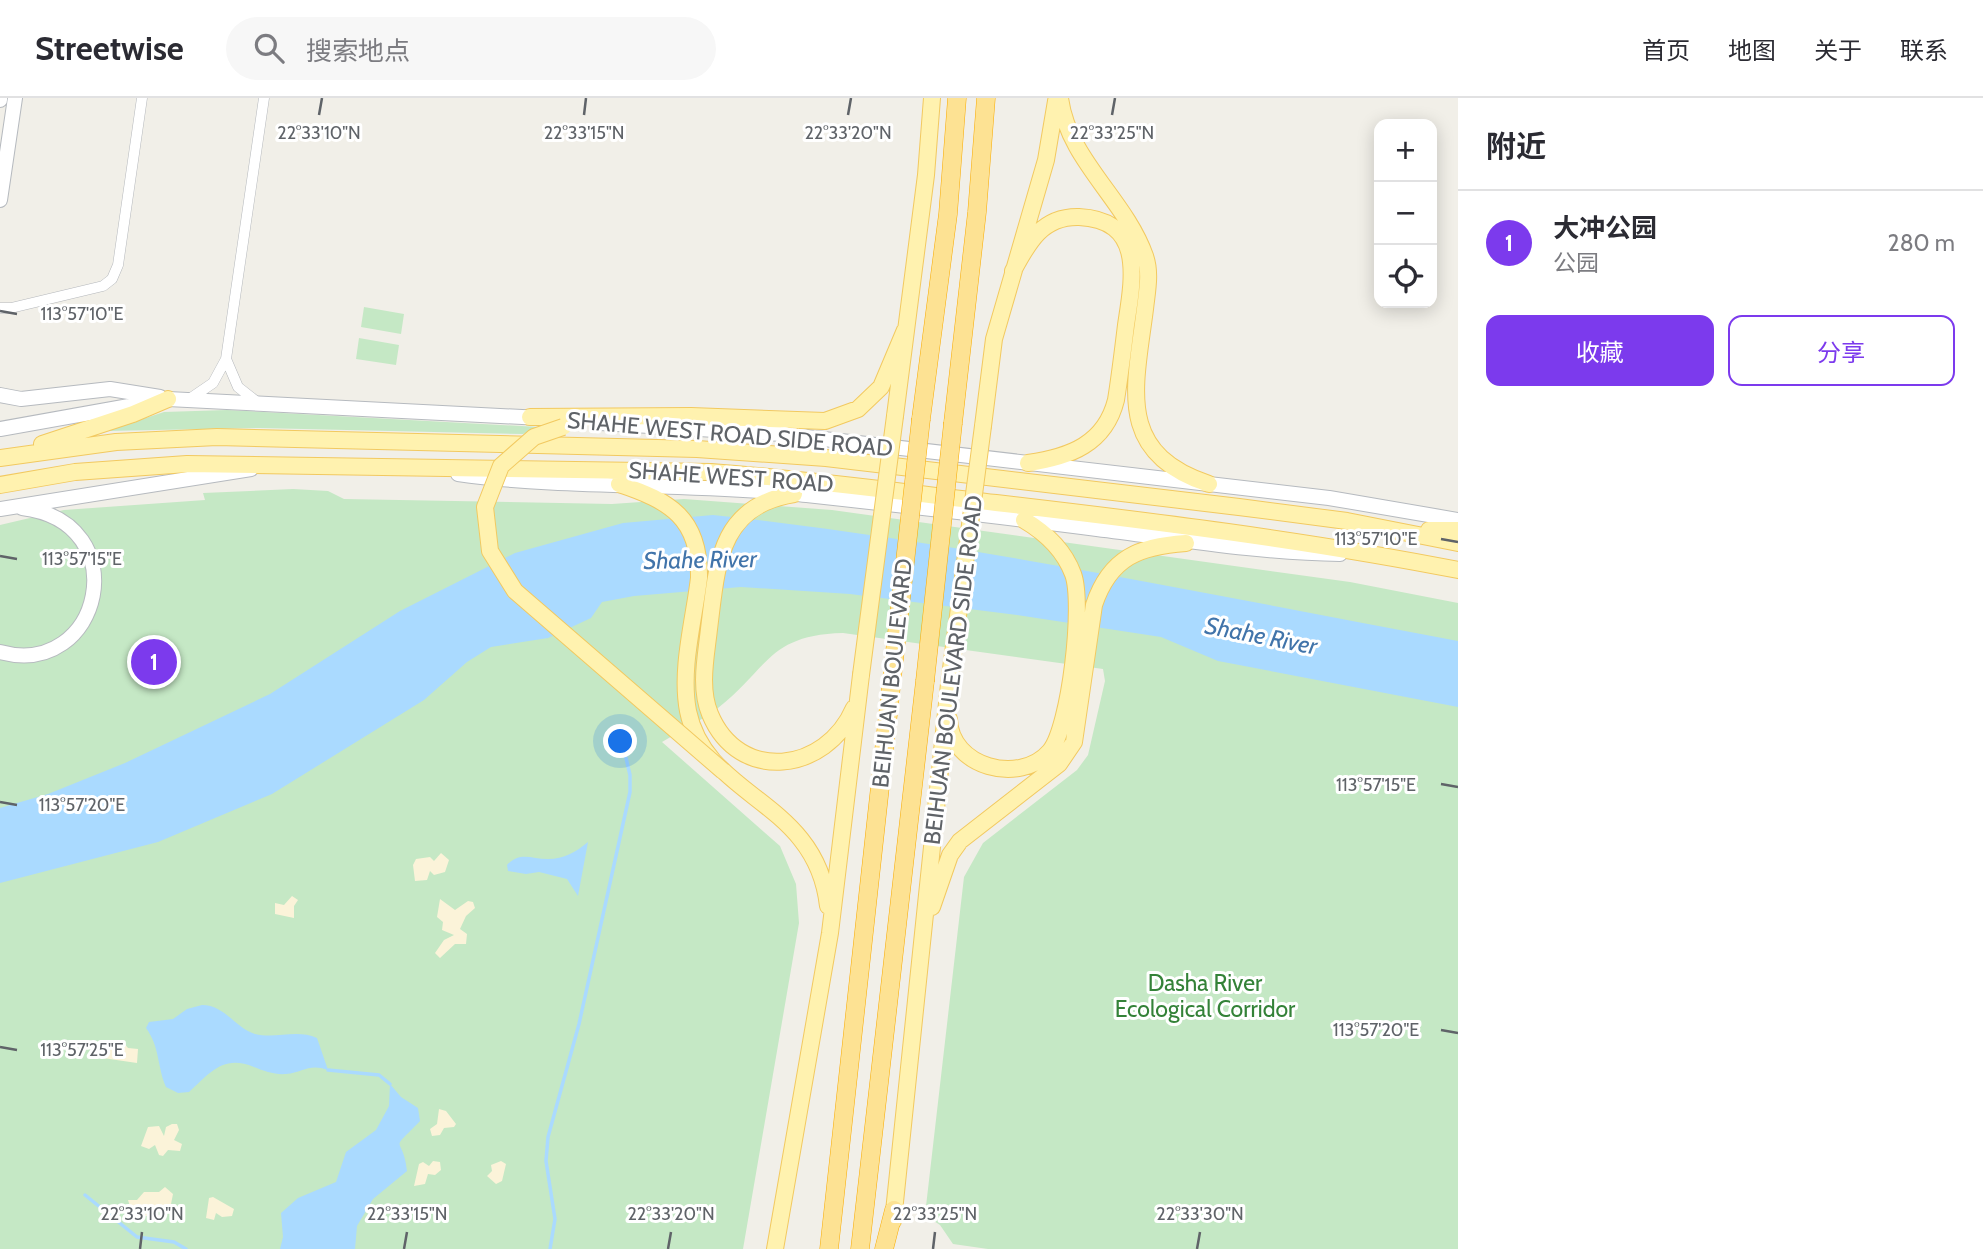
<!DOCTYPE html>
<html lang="zh">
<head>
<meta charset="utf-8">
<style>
	:root { --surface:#fff; --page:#f7f7f7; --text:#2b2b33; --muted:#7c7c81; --line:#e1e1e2; --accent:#7c3aed }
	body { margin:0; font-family:Cabin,"Noto Sans SC",sans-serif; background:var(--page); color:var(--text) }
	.controls { position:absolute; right:21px; top:21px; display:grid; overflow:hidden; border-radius:14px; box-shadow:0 4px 18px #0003 }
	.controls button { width:63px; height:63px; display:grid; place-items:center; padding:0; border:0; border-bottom:2px solid var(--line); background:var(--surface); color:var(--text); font:35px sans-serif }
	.you { position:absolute; left:621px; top:644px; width:24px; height:24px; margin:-18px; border:5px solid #fff; border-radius:50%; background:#1a73e8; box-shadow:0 0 0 10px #1a73e833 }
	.badge { display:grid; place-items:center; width:46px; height:46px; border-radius:50%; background:var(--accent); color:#fff; font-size:23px; font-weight:700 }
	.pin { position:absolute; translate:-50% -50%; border:4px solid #fff; box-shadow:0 2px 7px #0006 }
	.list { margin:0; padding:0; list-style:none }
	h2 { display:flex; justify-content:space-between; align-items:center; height:91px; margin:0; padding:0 28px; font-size:30px }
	h2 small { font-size:23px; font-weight:400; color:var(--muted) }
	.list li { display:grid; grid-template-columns:46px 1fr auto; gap:21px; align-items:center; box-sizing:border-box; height:105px; padding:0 28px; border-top:2px solid var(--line) }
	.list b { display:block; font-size:26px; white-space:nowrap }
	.list p { margin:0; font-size:23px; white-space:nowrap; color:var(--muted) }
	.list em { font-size:23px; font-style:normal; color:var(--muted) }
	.actions { display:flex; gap:14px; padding:21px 28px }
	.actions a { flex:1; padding:16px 0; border:2px solid var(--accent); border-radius:14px; text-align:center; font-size:24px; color:var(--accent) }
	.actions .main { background:var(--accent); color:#fff }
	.icon { flex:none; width:38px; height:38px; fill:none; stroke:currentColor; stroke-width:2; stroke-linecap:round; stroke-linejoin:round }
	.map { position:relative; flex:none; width:1458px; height:1151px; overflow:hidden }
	header { display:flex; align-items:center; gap:42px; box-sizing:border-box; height:98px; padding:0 35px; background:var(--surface); border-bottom:2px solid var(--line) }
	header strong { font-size:33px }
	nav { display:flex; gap:38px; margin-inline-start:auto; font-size:24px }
	.search { width:490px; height:63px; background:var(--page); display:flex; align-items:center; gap:18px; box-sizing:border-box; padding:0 24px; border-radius:38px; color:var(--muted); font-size:26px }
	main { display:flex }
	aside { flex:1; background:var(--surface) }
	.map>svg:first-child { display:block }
	.green { fill:#c5e8c5 }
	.sand { fill:#fbf3d9 }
	.water { fill:#aadaff }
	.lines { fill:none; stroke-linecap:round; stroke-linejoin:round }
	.stream { stroke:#aadaff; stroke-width:3.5 }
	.street-casing { stroke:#b5b8bc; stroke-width:11 }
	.secondary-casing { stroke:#b6babf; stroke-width:16 }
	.primary-casing { stroke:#f2c960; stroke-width:18 }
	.highway-casing { stroke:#f9ab00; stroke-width:19 }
	.street { stroke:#fff; stroke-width:10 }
	.secondary { stroke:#fff; stroke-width:14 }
	.primary { stroke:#fff2af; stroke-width:16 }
	.highway { stroke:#fde293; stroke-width:18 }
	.primary-bridge-casing { stroke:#f2c960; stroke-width:18; stroke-linecap:butt }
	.highway-bridge-casing { stroke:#f9ab00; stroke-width:19; stroke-linecap:butt }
	.primary-bridge { stroke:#fff2af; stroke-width:16 }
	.highway-bridge { stroke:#fde293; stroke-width:18 }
	.ticks { fill:none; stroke:#5f6368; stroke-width:2.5 }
	.labels { text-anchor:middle; stroke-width:6; stroke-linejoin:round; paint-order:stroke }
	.street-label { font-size:23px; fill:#5f6368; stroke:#fff }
	.park-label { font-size:23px; fill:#348238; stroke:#fff }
	.water-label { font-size:24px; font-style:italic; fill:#4174aa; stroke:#fff }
	.ticks-label { font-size:18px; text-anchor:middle; fill:#5f6368; stroke:#fff; stroke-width:6; stroke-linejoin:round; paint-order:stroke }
</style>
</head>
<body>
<header>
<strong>Streetwise</strong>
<div class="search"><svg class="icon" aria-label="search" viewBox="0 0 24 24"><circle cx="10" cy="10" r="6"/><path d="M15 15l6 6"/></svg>搜索地点</div>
<nav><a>首页</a><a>地图</a><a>关于</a><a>联系</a></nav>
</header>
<main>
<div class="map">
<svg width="1458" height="1151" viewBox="0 0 1458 1151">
	<rect width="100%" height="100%" fill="#f1efe8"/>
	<path class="green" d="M364 209 404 216 401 236 361 229Z
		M359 240 399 247 396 267 356 261Z
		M227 312 539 329 523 336 260 330 106 333 164 314Z
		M293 391 328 393 344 401 612 406 684 401 832 412 1350 484 1458 505V1151H988L953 1146 940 1127 925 1117 964 779 983 745 1077 672 1088 657 1105 583 1103 571 843 535C768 537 769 570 718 610 701 623 680 633 662 644L780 748 796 786 799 825 743 1151H0V427L64 412 205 402 203 395Z"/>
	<path class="sand" d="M441 755 449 762 445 774 434 777 430 773 427 782 415 783 413 767 416 761 430 759 434 763Z
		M292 798 298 802 294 808V820L275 816V805L284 807Z
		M440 801 455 812 468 803 473 804 475 810 466 818 460 831 467 836 466 846H455L440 860 435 855 444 842 454 837 442 832 443 824 437 819Z
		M102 943 114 948 123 944 128 950 138 951 137 965 96 959V944Z
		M439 1011 446 1013 456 1026 454 1029 444 1030 440 1037 432 1038 430 1031 437 1026Z
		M172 1026H177L179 1032 174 1042 182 1046 180 1053 168 1052 163 1058 159 1057 155 1047 149 1051 141 1048 148 1029 159 1028 164 1038 166 1029Z
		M433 1063 440 1064 441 1072 435 1077 428 1076 425 1086 414 1088 419 1066 423 1064 429 1068Z
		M501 1063 506 1066 502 1083 496 1086 487 1078 492 1073 491 1067Z
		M165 1089 173 1096 170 1111 166 1114 159 1106 157 1118H133L128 1102H137L144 1094H159Z
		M213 1099 234 1111 232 1118 222 1119 216 1115 214 1122 206 1120 209 1100Z"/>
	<path class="water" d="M713 417C963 444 1211 497 1458 543V609L1218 563 1161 539 1017 517 850 496 741 489 634 498 602 504 591 520 548 540 491 549 467 564 424 602 272 696 158 744 0 785V710L48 696 125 665 270 596 400 513 515 455 623 425Z
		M588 744 578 798 567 781 539 774 526 776 508 773 507 767C520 753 531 761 548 761 564 761 576 754 588 744Z
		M202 907C225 907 235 930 255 936 276 941 297 931 317 940L328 972C310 965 303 974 286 976 275 977 264 973 254 969 223 956 210 975 189 994L178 995 166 989C157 968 160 949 146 930L149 924 173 921 187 911Z
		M390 986 401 999 418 1010 420 1023C387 1057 403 1035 407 1073L373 1101 357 1128 355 1151H280L283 1139 281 1115 298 1100 336 1084 346 1054 376 1032 389 1008Z"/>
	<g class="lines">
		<path class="stream" d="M328 972 379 977 390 986
			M85 1097 137 1139 174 1144 186 1151
			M550 1151 555 1121 546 1063 548 1039 579 926 630 694V677L626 660"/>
		<g class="street-casing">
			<path id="street" d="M0 210H11L103 188 112 181 118 167 142 0
				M226 261 238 289 257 304
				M191 300 213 285 226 261 264 0"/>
		</g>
		<g class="secondary-casing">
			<path id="secondary" d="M0 2V0
				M0 102 15 0
				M0 297 21 301 110 291 160 299
				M600 325 781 336 1329 400 1458 422
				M0 331 168 301 541 320
				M458 376C570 392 684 384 797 396 897 407 998 418 1097 431 1178 441 1258 455 1340 456
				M0 411 251 371
				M0 554C102 582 138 424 22 410"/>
		</g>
		<g class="primary-casing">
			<path id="primary" d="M1060 0C1068 62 1125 101 1145 158 1151 175 1147 193 1145 211 1135 290 1115 355 1209 386
				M1013 173C1028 145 1042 118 1079 119 1145 122 1133 181 1126 227 1123 252 1120 277 1116 302 1105 346 1070 359 1028 365
				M895 318 926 77 932 0
				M530 319 691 318 825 323 858 311 881 289 905 232
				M983 328 994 241 1046 62 1056 3
				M42 346 133 316 168 301
				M0 360 116 344 217 339 697 351 826 360 1239 409 1347 423 1458 445
				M619 386C670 403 700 420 699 480 694 522 680 571 688 613 706 701 816 701 828 808
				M0 387 75 374 187 366 711 374C807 381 901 394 996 405 1151 423 1305 442 1458 472
				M794 396C718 408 717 468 709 531 706 559 699 589 710 616 739 686 826 675 854 610
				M1429 432H1458
				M949 621C950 669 1020 688 1050 653 1070 629 1084 505 1073 476 1064 452 1046 435 1024 422
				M932 809 950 757 960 743 1059 666 1074 644 1094 507C1110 459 1140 448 1186 445
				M893 1123 949 586
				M775 1151 830 835 861 577"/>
		</g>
		<g class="highway-casing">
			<path id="highway" d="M921 321 948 116 957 0
				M953 325 977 114 986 0
				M829 1151 892 580
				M860 1151 925 583
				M884 1151 894 1112"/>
		</g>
		<use href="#street" class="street"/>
		<use href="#secondary" class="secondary"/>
		<use href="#primary" class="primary"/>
		<use href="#highway" class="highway"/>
		<g class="primary-bridge-casing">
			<path id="primary-bridge" d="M563 329 534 339 501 368 485 409 490 453 515 493 723 673
				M861 577 895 318
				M949 586 983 328"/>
		</g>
		<g class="highway-bridge-casing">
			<path id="highway-bridge" d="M892 580 921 321
				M925 583 953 325"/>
		</g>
		<use href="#primary-bridge" class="primary-bridge"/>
		<use href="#highway-bridge" class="highway-bridge"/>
	</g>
	<path class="ticks" d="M319 17 322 0M584 17 586 0M848 17 851 0M1112 17 1115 0M0 213 17 216M1441 441 1458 444M0 458 17 461M1441 686 1458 689M0 704 17 707M1441 932 1458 935M0 949 17 952M140 1151 142 1134M404 1151 407 1134M668 1151 671 1134M933 1151 935 1134M1197 1151 1200 1134"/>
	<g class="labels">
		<g class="street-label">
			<text transform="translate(730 336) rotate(5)" y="8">SHAHE WEST ROAD SIDE ROAD</text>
			<text transform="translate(731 379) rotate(4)" y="8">SHAHE WEST ROAD</text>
			<text transform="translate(953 572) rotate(-83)" y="8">BEIHUAN BOULEVARD SIDE ROAD</text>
			<text transform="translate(892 575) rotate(-84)" y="8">BEIHUAN BOULEVARD</text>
		</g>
		<g class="park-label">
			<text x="1205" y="893">Dasha River<tspan x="1205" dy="26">Ecological Corridor</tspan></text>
		</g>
		<g class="water-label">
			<text transform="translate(700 462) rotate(-1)" y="8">Shahe River</text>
			<text transform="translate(1261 538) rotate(11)" y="8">Shahe River</text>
		</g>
	</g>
	<g class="ticks-label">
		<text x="319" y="41">22°33'10"N</text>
		<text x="584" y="41">22°33'15"N</text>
		<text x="848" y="41">22°33'20"N</text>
		<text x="1112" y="41">22°33'25"N</text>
		<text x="82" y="222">113°57'10"E</text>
		<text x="1376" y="447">113°57'10"E</text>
		<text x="82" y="467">113°57'15"E</text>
		<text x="1376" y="693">113°57'15"E</text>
		<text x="82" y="713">113°57'20"E</text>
		<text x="1376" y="938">113°57'20"E</text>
		<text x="82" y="958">113°57'25"E</text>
		<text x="142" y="1122">22°33'10"N</text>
		<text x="407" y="1122">22°33'15"N</text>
		<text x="671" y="1122">22°33'20"N</text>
		<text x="935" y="1122">22°33'25"N</text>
		<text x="1200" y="1122">22°33'30"N</text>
	</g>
</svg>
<div class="controls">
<button>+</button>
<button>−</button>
<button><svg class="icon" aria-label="locate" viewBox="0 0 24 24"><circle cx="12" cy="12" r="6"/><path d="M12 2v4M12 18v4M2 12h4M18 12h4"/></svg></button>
</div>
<div class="you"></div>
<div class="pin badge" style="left:154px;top:564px">1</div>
</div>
<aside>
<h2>附近<small></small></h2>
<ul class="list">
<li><span class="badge">1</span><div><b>大冲公园</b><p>公园</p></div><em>280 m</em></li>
</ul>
<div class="actions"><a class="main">收藏</a><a>分享</a></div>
</aside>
</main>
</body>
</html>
